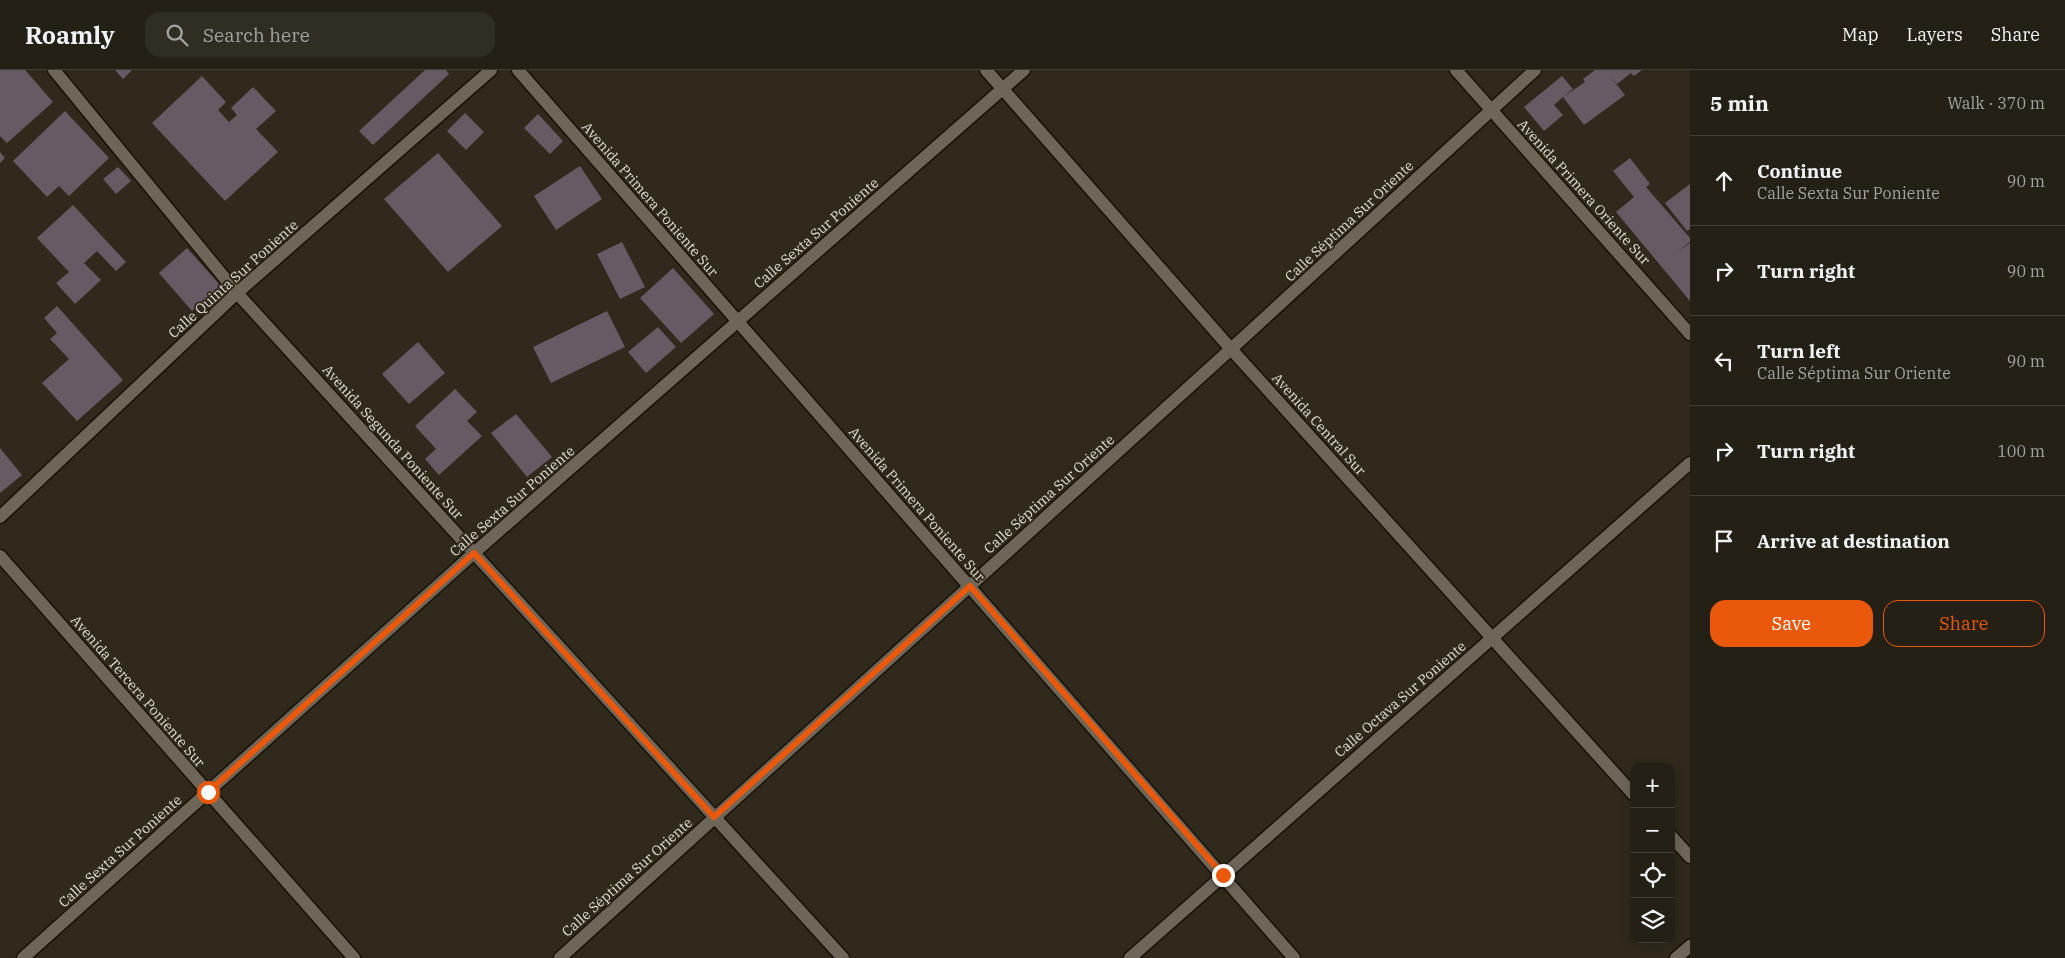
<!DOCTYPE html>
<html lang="en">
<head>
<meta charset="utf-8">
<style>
	:root { --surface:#242016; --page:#302d23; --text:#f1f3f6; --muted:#a3a3a1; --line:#413e35; --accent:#ea580c }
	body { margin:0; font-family:"IBM Plex Serif",serif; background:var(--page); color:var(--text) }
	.controls { position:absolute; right:15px; bottom:15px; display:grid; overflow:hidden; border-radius:10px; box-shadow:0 2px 12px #0003 }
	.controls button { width:45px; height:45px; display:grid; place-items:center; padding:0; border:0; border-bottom:1px solid var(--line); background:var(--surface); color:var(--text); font:25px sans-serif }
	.stop { position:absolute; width:15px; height:15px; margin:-11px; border:4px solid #ea580c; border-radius:50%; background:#fff }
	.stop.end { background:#ea580c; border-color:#fff; box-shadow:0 1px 5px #0008 }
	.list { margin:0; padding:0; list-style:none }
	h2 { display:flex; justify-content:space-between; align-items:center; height:65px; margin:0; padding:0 20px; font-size:21px }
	h2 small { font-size:16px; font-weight:400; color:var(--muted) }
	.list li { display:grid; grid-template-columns:32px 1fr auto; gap:15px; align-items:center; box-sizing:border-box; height:90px; padding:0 20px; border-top:1px solid var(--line) }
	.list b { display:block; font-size:19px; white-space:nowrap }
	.list p { margin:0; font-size:16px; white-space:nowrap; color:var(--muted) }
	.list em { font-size:16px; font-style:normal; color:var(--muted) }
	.actions { display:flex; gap:10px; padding:15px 20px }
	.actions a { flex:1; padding:11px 0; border:1px solid var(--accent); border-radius:15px; text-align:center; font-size:18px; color:var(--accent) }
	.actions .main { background:var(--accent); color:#fff }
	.icon { flex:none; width:28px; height:28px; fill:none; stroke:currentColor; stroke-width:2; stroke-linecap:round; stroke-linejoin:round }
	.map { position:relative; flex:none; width:1690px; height:888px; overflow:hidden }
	header { display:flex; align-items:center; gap:30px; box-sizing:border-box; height:70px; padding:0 25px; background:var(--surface); border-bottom:1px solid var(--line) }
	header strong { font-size:24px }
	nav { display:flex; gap:28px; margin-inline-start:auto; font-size:18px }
	.search { width:350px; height:45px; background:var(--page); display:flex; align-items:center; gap:12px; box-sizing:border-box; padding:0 18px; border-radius:15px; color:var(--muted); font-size:19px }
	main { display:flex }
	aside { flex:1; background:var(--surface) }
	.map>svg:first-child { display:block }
	.building { fill:#665a65 }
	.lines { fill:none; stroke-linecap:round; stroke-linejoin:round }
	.street-casing { stroke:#181206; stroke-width:15 }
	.secondary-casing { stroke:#181206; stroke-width:15 }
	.street { stroke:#6e6759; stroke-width:12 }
	.secondary { stroke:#6e6759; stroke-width:12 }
	.route { stroke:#ea580c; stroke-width:6 }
	.labels { text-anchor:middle; stroke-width:4; stroke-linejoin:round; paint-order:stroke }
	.street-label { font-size:14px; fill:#e0dcd4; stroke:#302a1d }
</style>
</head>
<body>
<header>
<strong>Roamly</strong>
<div class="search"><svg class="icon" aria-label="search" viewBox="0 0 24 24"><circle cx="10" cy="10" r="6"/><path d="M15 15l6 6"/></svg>Search here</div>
<nav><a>Map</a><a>Layers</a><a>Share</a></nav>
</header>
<main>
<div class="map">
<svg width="1690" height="888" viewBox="0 0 1690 888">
	<rect width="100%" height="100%" fill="#302a1d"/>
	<path class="building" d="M0 0H25L53 32 7 73 0 66Z
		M115 0H132L123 9Z
		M425 0H446L449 4 373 75 359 61Z
		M1595 0H1642L1634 6 1631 3 1617 14 1610 6 1625 25 1584 55 1563 27 1554 35 1563 45 1544 61 1524 37 1562 6 1573 19 1563 27 1585 12 1583 9Z
		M202 6 226 32 218 40 229 52 237 45 231 38 253 17 276 41 256 59 278 82 225 131 152 53Z
		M65 41 109 88 69 126 59 116 47 127 13 91Z
		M465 43 484 62 466 80 447 61Z
		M538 44 563 71 550 84 524 58Z
		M0 82 5 88 0 93Z
		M438 83 502 156 448 202 384 129Z
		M1630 88 1650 114 1646 117 1690 168V172L1677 182 1690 173V231L1616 142 1634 127 1613 101Z
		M580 96 602 129 556 160 534 126Z
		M118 97 131 111 116 124 103 109Z
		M1690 114V159L1687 161 1665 133Z
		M73 135 126 192 116 201 97 181 84 193 101 210 75 234 56 213 69 202 37 168Z
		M622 172 645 217 620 229 597 184Z
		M187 178 221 216 192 241 159 203Z
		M673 198 714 244 681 273 640 228Z
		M57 236 123 310 77 351 42 313 69 289 50 269 57 263 44 248Z
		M607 241 625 277 551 313 533 277Z
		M658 257 676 277 646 303 628 282Z
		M418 272 445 303 409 334 382 304Z
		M455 319 477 342 467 351 482 366 439 405 425 389 436 379 415 356Z
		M516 344 552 387 527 407 491 363Z
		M0 378 22 405 0 423Z"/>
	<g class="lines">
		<g class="street-casing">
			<path id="street" d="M54 0 237 223 843 888
				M1456 0 1690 264
				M0 447 237 223 491 0
				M0 486 354 888
				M23 888 474 483 1024 0
				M560 888 1231 279 1535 0
				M1130 888 1690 393"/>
		</g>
		<g class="secondary-casing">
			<path id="secondary" d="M518 0 1294 888
				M986 0 1231 279 1634 725
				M1671 766 1690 787
				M1676 888 1690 876"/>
		</g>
		<use href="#street" class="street"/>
		<use href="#secondary" class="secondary"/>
	</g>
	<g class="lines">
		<path class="route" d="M208 722 474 483 714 747 970 516 1223 805"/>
	</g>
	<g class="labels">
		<g class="street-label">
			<text transform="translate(1584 122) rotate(48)" y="5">Avenida Primera Oriente Sur</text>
			<text transform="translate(650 129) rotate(49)" y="5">Avenida Primera Poniente Sur</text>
			<text transform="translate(1349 151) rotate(-43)" y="5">Calle Séptima Sur Oriente</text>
			<text transform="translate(816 163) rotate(-41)" y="5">Calle Sexta Sur Poniente</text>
			<text transform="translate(233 209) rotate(-42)" y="5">Calle Quinta Sur Poniente</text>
			<text transform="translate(1319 354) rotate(48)" y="5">Avenida Central Sur</text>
			<text transform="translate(393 372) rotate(48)" y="5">Avenida Segunda Poniente Sur</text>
			<text transform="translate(1049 424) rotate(-42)" y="5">Calle Séptima Sur Oriente</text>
			<text transform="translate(512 431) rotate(-41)" y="5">Calle Sexta Sur Poniente</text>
			<text transform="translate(917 434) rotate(49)" y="5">Avenida Primera Poniente Sur</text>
			<text transform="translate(138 621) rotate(49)" y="5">Avenida Tercera Poniente Sur</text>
			<text transform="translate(1400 629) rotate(-41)" y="5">Calle Octava Sur Poniente</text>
			<text transform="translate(120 781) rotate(-42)" y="5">Calle Sexta Sur Poniente</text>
			<text transform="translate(627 807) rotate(-42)" y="5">Calle Séptima Sur Oriente</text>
		</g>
	</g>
</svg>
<div class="controls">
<button>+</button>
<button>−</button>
<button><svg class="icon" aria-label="locate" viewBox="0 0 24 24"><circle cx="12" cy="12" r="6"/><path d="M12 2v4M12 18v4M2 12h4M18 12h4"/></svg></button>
<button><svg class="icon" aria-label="layers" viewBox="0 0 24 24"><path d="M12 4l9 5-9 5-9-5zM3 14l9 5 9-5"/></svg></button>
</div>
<div class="stop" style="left:208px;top:722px"></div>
<div class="stop end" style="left:1223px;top:805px"></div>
</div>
<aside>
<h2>5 min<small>Walk · 370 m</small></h2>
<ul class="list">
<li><svg class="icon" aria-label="ahead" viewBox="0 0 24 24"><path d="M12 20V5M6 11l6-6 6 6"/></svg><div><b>Continue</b><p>Calle Sexta Sur Poniente</p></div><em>90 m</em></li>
<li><svg class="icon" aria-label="right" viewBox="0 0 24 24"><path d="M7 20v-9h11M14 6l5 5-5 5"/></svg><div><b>Turn right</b></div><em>90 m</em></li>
<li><svg class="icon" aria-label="left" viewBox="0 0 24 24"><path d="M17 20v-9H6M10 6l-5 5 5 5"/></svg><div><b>Turn left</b><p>Calle Séptima Sur Oriente</p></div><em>90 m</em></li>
<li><svg class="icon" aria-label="right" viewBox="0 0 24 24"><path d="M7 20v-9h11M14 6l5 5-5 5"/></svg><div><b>Turn right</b></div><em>100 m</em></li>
<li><svg class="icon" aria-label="arrive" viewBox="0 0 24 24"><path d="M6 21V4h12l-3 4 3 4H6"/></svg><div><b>Arrive at destination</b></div></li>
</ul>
<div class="actions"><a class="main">Save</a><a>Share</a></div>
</aside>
</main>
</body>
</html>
